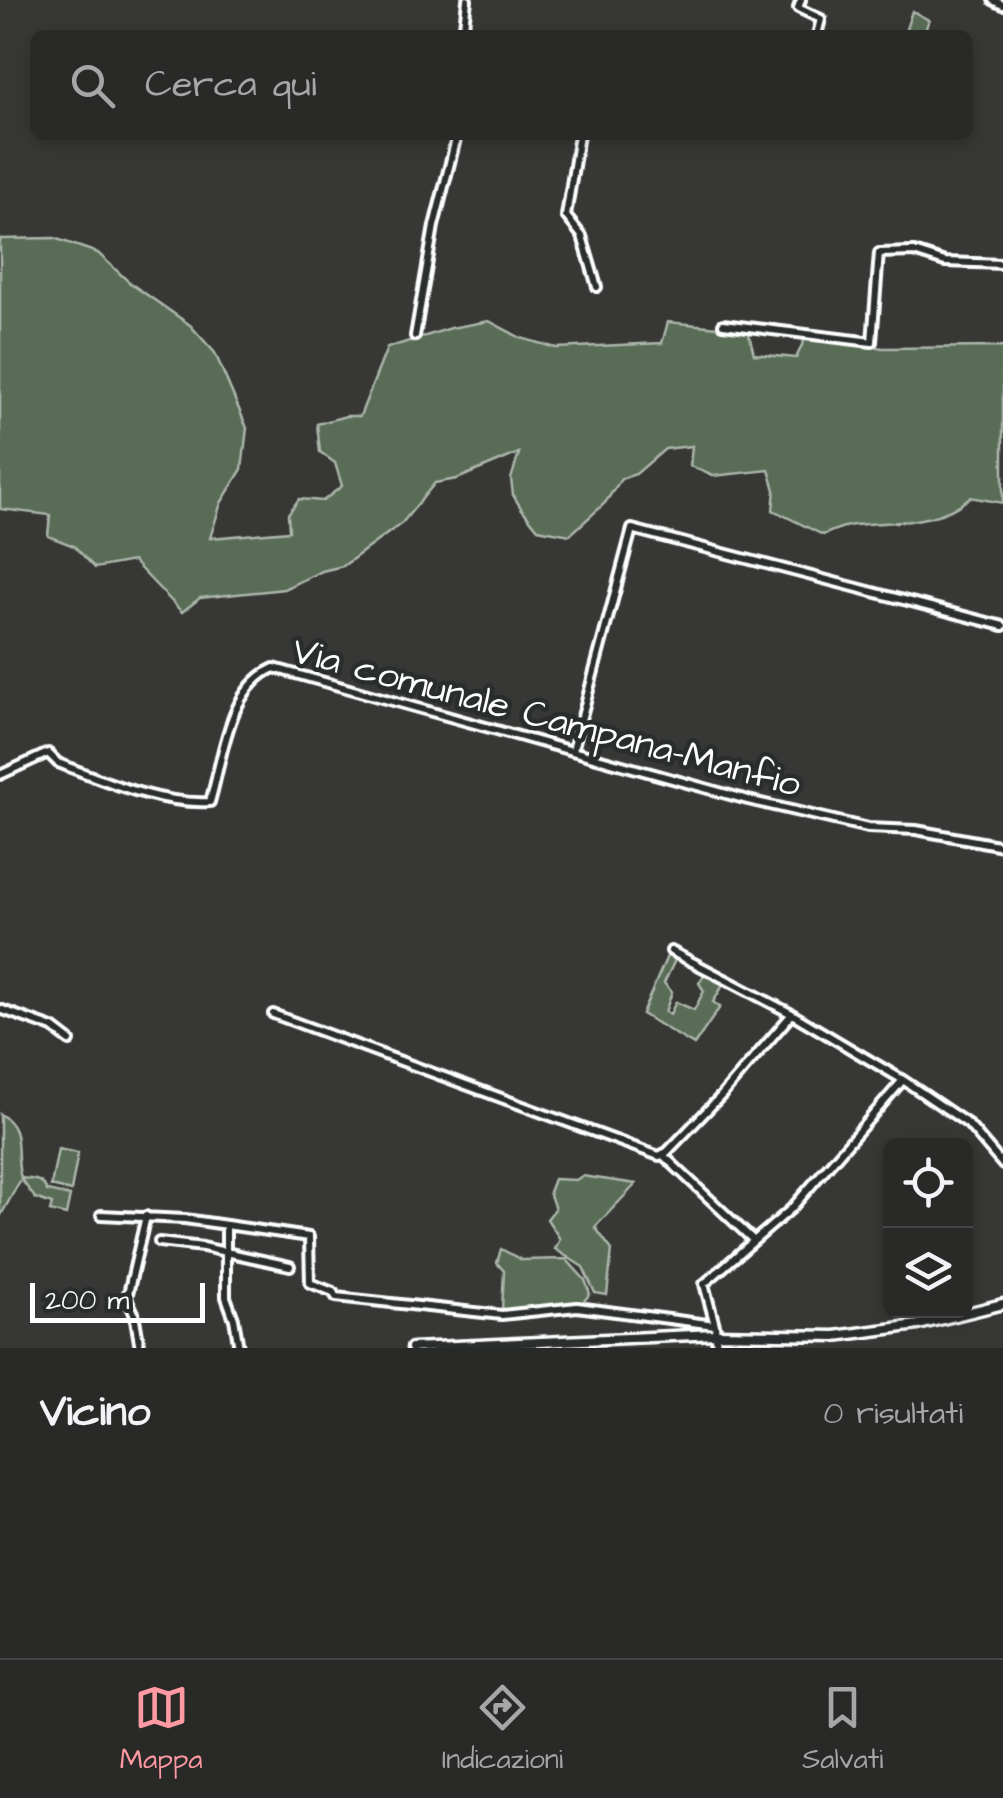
<!DOCTYPE html>
<html lang="it">
<head>
<meta charset="utf-8">
<style>
	:root { --surface:#292928; --page:#313130; --text:#f1f3f6; --muted:#a5a6a8; --line:#454545; --accent:#ff9aa2 }
	body { margin:0; font-family:"Architects Daughter",sans-serif; background:var(--page); color:var(--text) }
	.controls { position:absolute; right:30px; bottom:30px; display:grid; overflow:hidden; border-radius:15px; box-shadow:0 5px 15px #0003 }
	.controls button { width:90px; height:90px; display:grid; place-items:center; padding:0; border:0; border-bottom:2px solid var(--line); background:var(--surface); color:var(--text); font:50px sans-serif }
	.scale { position:absolute; left:30px; bottom:25px; width:175px; box-sizing:border-box; padding-left:10px; border:5px solid #fff; border-top:0; font-size:28px; line-height:35px; white-space:nowrap; color:#fff; -webkit-text-stroke:8px #2a2d2e; paint-order:stroke }
	.list { margin:0; padding:0; list-style:none }
	h2 { display:flex; justify-content:space-between; align-items:center; height:130px; margin:0; padding:0 40px; font-size:42px }
	h2 small { font-size:32px; font-weight:400; color:var(--muted) }
	.icon { flex:none; width:55px; height:55px; fill:none; stroke:currentColor; stroke-width:2; stroke-linecap:round; stroke-linejoin:round }
	.map { position:relative; flex:none; width:1003px; height:1348px; overflow:hidden }
	.search { position:absolute; background:var(--surface); box-shadow:0 5px 15px #0003; left:30px; right:30px; top:30px; height:110px; display:flex; align-items:center; gap:25px; box-sizing:border-box; padding:0 35px; border-radius:15px; color:var(--muted); font-size:38px }
	.sheet { height:310px; background:var(--surface) }
	nav { display:flex; justify-content:space-around; align-items:center; box-sizing:border-box; height:140px; border-top:2px solid var(--line); background:var(--surface); font-size:28px; color:var(--muted) }
	nav a { display:grid; justify-items:center; gap:5px }
	nav .on { color:var(--accent) }
	.map>svg:first-child { display:block }
	.green { fill:#596c57; stroke:#acb6ab; stroke-width:2.5 }
	.lines { fill:none; stroke-linecap:round; stroke-linejoin:round }
	.minor-casing { stroke:#fff; stroke-width:14 }
	.tertiary-casing { stroke:#fff; stroke-width:15 }
	.minor { stroke:#2a2d2e; stroke-width:6 }
	.tertiary { stroke:#2a2d2e; stroke-width:8 }
	.labels { text-anchor:middle; stroke-width:9; stroke-linejoin:round; paint-order:stroke }
	.street-label { font-size:38px; fill:#fff; stroke:#2a2d2e }
</style>
</head>
<body>
<div class="map">
<svg width="1003" height="1348" viewBox="0 0 1003 1348">
	<rect width="100%" height="100%" fill="#373735"/>
	<filter id="ink" filterUnits="userSpaceOnUse"><feTurbulence type="fractalNoise" baseFrequency=".01" numOctaves="2"/><feDisplacementMap in="SourceGraphic" scale="20" xChannelSelector="R" yChannelSelector="G"/><feConvolveMatrix kernelMatrix="1 2 1 2 8 2 1 2 1" color-interpolation-filters="sRGB"/></filter>
	<g filter="url(#ink)">
		<path class="green" d="M912 11 929 20 923 35H904Z
			M54 238 98 253 130 283 190 325 215 353 247 428 242 469 221 503 210 538 289 531 288 514 299 499 323 501 342 486 335 463 320 452 317 424 346 416H360L387 348 451 328 489 321 521 338 556 348 662 343 668 322 748 330 754 354 796 358 806 337 883 348 1003 347V503L970 497C940 525 892 521 854 525 843 526 833 531 823 535L773 510 775 490 769 470 713 476 690 466 692 446 665 449 636 474 621 479 605 503 570 535 538 529 521 508 513 495 511 479 519 453 457 479 435 483 402 523 343 566 322 571 284 589 200 598 182 612 133 561 95 568 74 546 48 536 50 515 0 509V239Z
			M668 954 676 958 664 983 672 992 665 1012 670 1014 676 1002 694 1010 704 991 699 983 706 972 725 982 713 1002 720 1007 694 1045 642 1014Z
			M0 1114C26 1130 13 1152 21 1178 34 1179 42 1179 47 1191L70 1196 66 1215 50 1211 52 1204 35 1198 21 1179 0 1217Z
			M58 1149 78 1153 71 1191 51 1186Z
			M582 1176 636 1184 595 1227 612 1250 607 1295 595 1293 583 1267 555 1249 560 1239 547 1219 555 1209 549 1192 554 1179 576 1180Z
			M501 1249 522 1260 566 1259 585 1280 590 1294 582 1303 502 1310 504 1271 497 1263Z"/>
		<g class="lines">
			<g class="minor-casing">
				<path id="minor" d="M801 0 798 8 821 19 817 35
					M993 0 1003 5
					M463 35 467 0
					M579 135 566 216 582 236 597 287
					M723 324 872 342 879 253 914 252 945 262 1003 264
					M415 336 434 226 457 135
					M573 750 632 529 1003 626
					M0 775 48 753 58 763C105 781 160 805 210 802 223 758 228 688 274 668L748 800 868 828 916 830 1003 846
					M671 951 792 1014 903 1080 968 1124 1003 1165
					M0 1009 53 1028 70 1041
					M273 1014 659 1156 667 1152 721 1096 792 1014
					M663 1155 754 1241
					M101 1215 185 1219 309 1237 310 1283 333 1292 336 1297 502 1315 577 1307 715 1325
					M226 1225V1297L234 1319 239 1348
					M159 1242 203 1247 290 1266
					M140 1348 134 1313 127 1298 146 1216
					M717 1348 715 1325 704 1284 791 1209 903 1080"/>
			</g>
			<g class="tertiary-casing">
				<path id="tertiary" d="M412 1348 716 1334 835 1336 918 1325 1003 1304"/>
			</g>
			<use href="#minor" class="minor"/>
			<use href="#tertiary" class="tertiary"/>
		</g>
	</g>
	<g class="labels">
		<g class="street-label">
			<text transform="translate(547 716) rotate(15)" y="13">Via comunale Campana-Manfio</text>
		</g>
	</g>
</svg>
<div class="controls">
<button><svg class="icon" aria-label="locate" viewBox="0 0 24 24"><circle cx="12" cy="12" r="6"/><path d="M12 2v4M12 18v4M2 12h4M18 12h4"/></svg></button>
<button><svg class="icon" aria-label="layers" viewBox="0 0 24 24"><path d="M12 4l9 5-9 5-9-5zM3 14l9 5 9-5"/></svg></button>
</div>
<div class="scale">200 m</div>
<div class="search"><svg class="icon" aria-label="search" viewBox="0 0 24 24"><circle cx="10" cy="10" r="6"/><path d="M15 15l6 6"/></svg>Cerca qui</div>
</div>
<section class="sheet">
<h2>Vicino<small>0 risultati</small></h2>
<ul class="list">
</ul>
</section>
<nav>
<a class="on"><svg class="icon" aria-label="map" viewBox="0 0 24 24"><path d="M3 6l6-2 6 2 6-2v14l-6 2-6-2-6 2zM9 4v14M15 6v14"/></svg>Mappa</a>
<a><svg class="icon" aria-label="directions" viewBox="0 0 24 24"><path d="M12 3l9 9-9 9-9-9zM9 14v-3h6M13 9l2 2-2 2"/></svg>Indicazioni</a>
<a><svg class="icon" aria-label="saved" viewBox="0 0 24 24"><path d="M7 4h10v16l-5-4-5 4z"/></svg>Salvati</a>
</nav>
</body>
</html>
